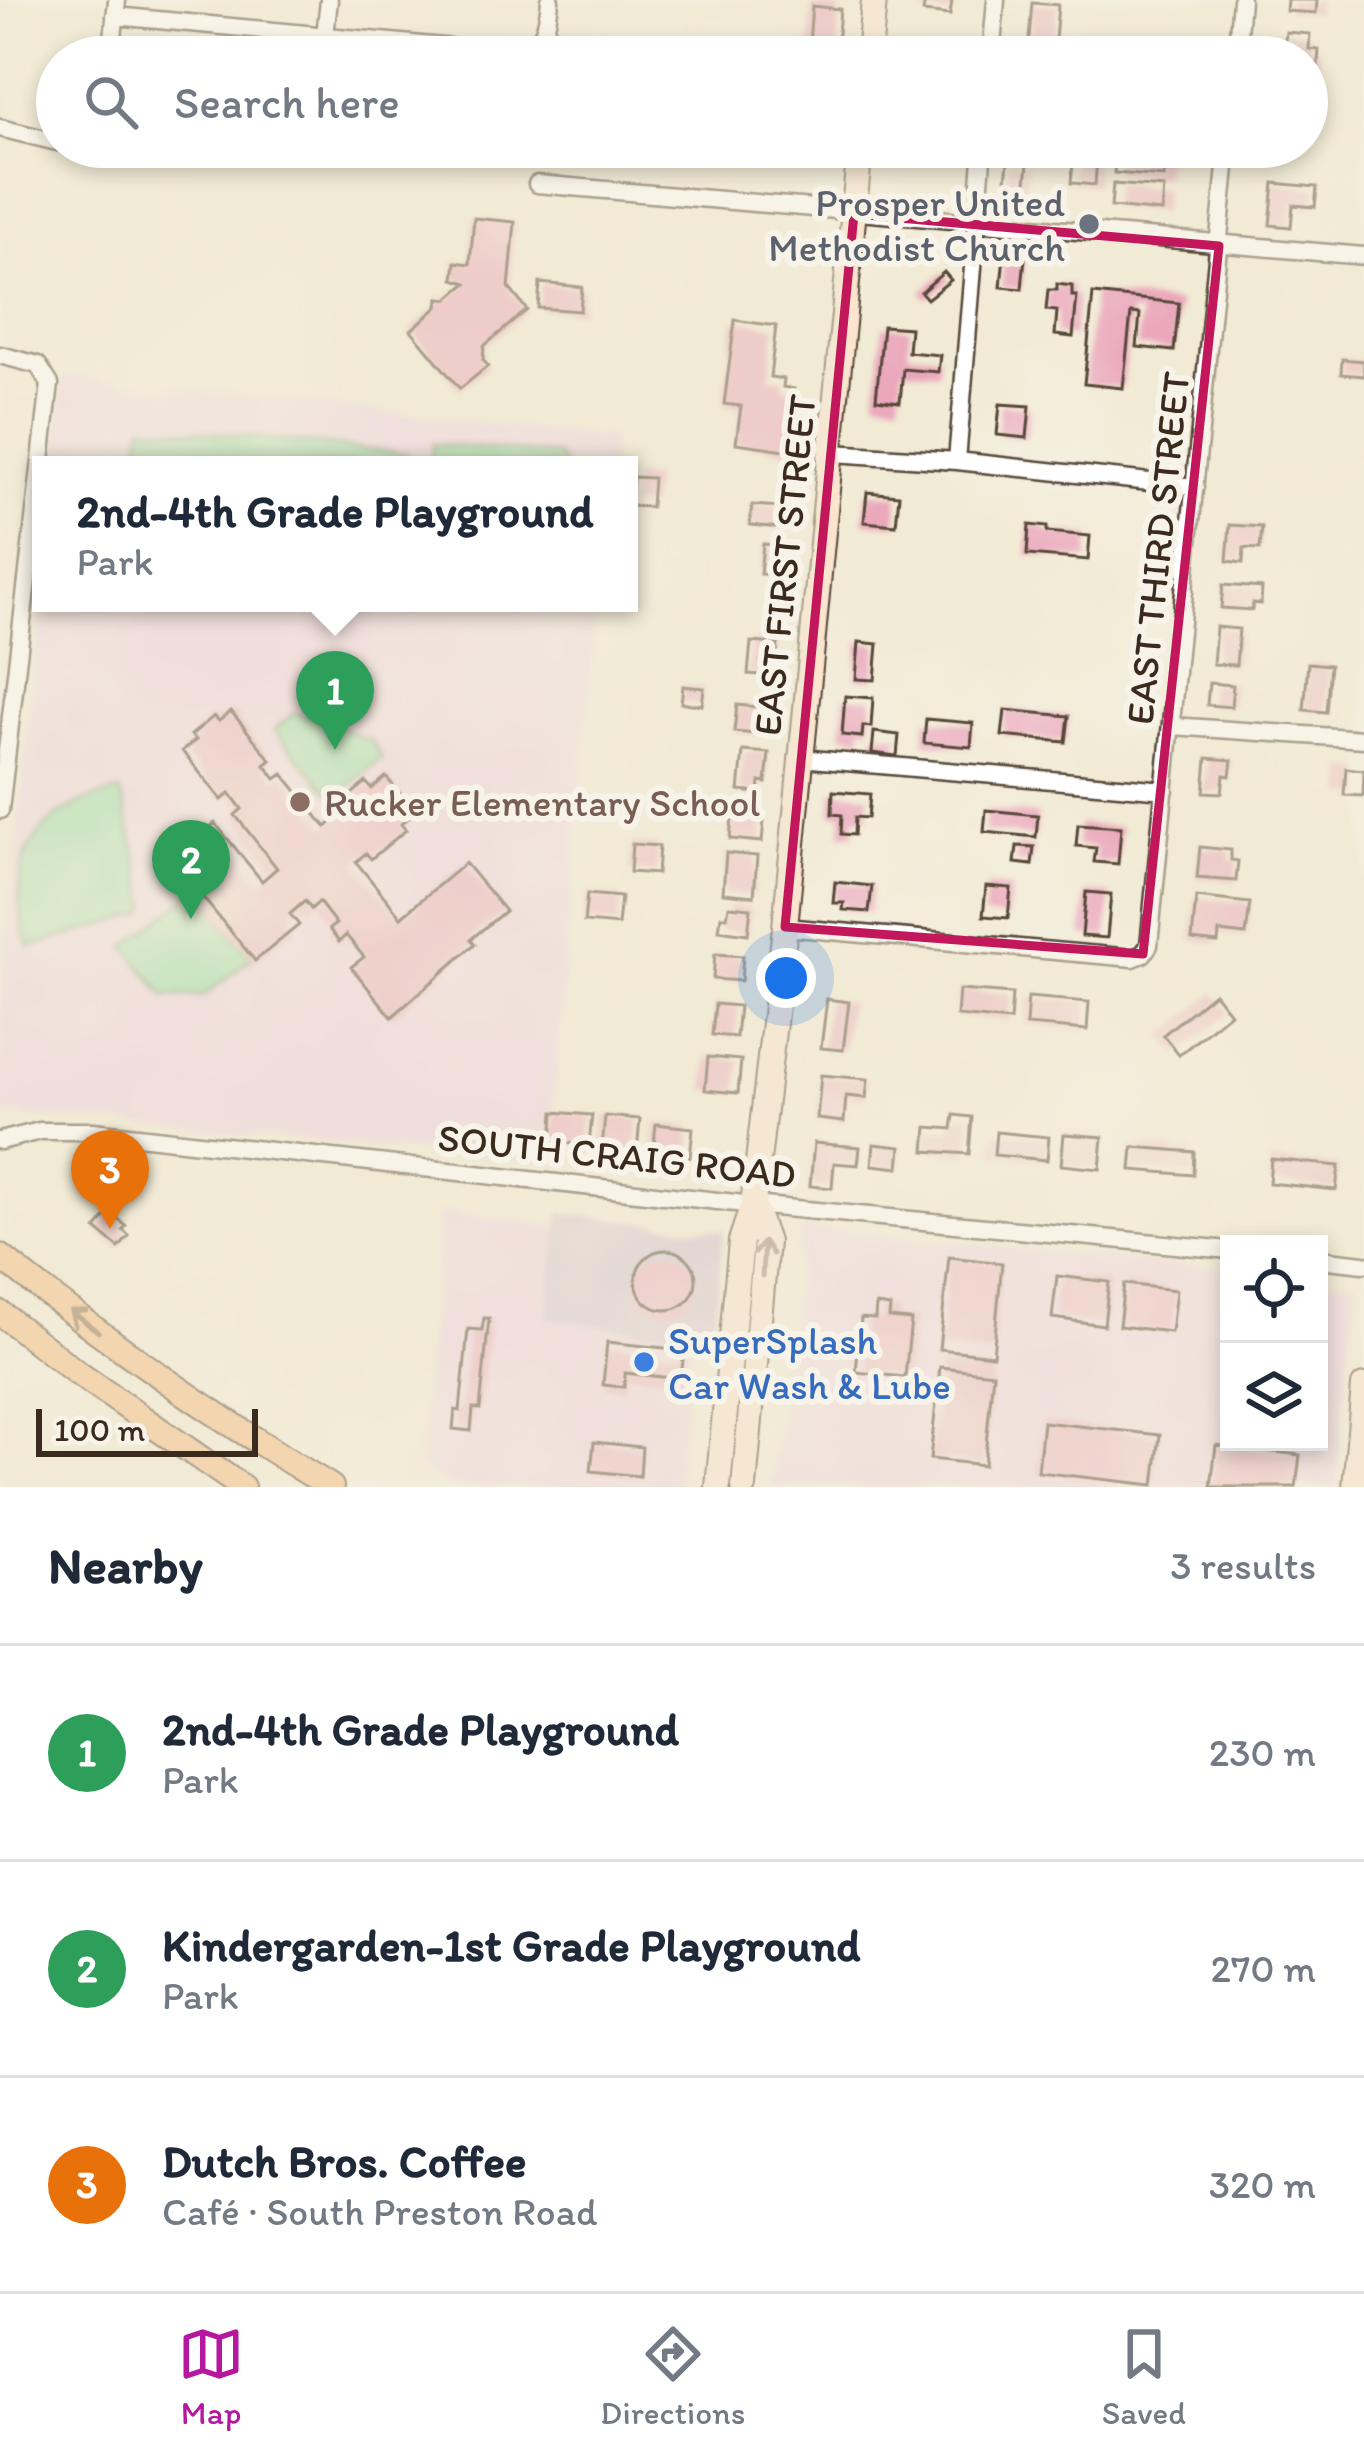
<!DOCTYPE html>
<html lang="en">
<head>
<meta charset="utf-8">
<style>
	:root { --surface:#fff; --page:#f6f6f7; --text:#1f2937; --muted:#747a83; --line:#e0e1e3; --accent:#b5179e }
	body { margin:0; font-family:Itim,sans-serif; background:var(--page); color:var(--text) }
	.controls { position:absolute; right:36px; bottom:36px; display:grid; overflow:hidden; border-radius:0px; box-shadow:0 6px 18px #0003 }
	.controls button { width:108px; height:108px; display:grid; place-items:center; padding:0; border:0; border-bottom:3px solid var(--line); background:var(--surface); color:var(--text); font:60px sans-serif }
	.scale { position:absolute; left:36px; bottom:30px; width:222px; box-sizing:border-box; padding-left:12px; border:6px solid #3b2a1e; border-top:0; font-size:33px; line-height:42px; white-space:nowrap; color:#3b2a1e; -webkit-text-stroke:9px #f7f3e8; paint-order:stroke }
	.you { position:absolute; left:786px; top:978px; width:42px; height:42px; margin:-30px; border:9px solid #fff; border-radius:50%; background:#1a73e8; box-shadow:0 0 0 18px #1a73e833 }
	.badge { display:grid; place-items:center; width:78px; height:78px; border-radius:50%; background:var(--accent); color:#fff; font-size:39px; font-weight:700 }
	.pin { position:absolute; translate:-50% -99px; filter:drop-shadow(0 3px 6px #0008) }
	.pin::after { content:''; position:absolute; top:63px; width:42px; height:36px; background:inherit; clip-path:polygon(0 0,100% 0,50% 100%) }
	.popup { position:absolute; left:32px; top:456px; width:606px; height:156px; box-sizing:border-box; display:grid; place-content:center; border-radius:0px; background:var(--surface); filter:drop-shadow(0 3px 9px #0005); font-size:39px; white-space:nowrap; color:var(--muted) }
	.popup b { font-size:45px; color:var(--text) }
	.popup::after { content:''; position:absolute; left:50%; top:100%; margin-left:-24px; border:24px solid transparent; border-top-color:var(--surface) }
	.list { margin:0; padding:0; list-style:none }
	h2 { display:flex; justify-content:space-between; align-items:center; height:156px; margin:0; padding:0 48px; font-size:51px }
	h2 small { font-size:39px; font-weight:400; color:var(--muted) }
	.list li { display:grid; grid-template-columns:78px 1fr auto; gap:36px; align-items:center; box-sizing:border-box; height:216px; padding:0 48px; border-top:3px solid var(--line) }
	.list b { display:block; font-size:45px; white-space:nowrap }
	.list p { margin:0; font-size:39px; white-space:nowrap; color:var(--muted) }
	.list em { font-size:39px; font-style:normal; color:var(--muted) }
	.icon { flex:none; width:66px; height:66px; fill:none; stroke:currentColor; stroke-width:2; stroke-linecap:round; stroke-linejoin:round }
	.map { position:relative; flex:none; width:1364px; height:1487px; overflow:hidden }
	.search { position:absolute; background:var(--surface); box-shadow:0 6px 18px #0003; left:36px; right:36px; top:36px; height:132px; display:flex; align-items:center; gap:30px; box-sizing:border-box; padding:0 42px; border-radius:66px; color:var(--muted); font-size:45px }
	.sheet { height:804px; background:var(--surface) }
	nav { display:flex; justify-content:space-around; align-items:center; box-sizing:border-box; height:168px; border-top:3px solid var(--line); background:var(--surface); font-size:33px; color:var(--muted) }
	nav a { display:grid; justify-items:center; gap:6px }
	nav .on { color:var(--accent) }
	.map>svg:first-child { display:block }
	.built { fill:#f0d0e5 }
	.industrial { fill:#cebed2 }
	.green { fill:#86da9c; stroke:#60825d; stroke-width:3 }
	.building { fill:#eba8bd }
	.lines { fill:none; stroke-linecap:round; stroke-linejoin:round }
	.street-casing { stroke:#564739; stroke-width:21 }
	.secondary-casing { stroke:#564739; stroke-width:28 }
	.primary-casing { stroke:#564739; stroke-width:28 }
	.street { stroke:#fff; stroke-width:16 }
	.secondary { stroke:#fbe5cf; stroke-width:24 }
	.primary { stroke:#f6be86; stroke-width:24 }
	.oneway { stroke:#9b8876 }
	.oneway2 { stroke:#8f6d4d }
	.marked { fill:none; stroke:#c2185b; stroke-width:9; stroke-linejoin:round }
	.worship-dot { fill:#6b7280; stroke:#f7f3e8; stroke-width:4.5 }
	.education-dot { fill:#8d6e63; stroke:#f7f3e8; stroke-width:4.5 }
	.shop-dot { fill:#3f7fe0; stroke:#f7f3e8; stroke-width:4.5 }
	.labels { text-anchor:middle; stroke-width:12; stroke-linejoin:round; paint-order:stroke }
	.worship-label { font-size:39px; fill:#5b616d; stroke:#f7f3e8; text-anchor:end }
	.street-label { font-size:39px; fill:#3b2a1e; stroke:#f7f3e8 }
	.education-label { font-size:39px; fill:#785e54; stroke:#f7f3e8; text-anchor:start }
	.shop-label { font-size:39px; fill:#366cbe; stroke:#f7f3e8; text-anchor:start }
</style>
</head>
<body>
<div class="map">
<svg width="1364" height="1487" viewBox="0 0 1364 1487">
	<rect width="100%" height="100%" fill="#f7f3e8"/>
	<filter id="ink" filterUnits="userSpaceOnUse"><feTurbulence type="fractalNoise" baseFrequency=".00833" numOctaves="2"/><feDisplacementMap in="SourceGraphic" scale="24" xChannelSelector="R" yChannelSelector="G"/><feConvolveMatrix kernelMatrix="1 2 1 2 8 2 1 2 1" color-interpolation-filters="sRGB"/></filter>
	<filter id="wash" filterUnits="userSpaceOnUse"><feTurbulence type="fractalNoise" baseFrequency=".004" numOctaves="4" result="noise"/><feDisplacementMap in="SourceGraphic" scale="48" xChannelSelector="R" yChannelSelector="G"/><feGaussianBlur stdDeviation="2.7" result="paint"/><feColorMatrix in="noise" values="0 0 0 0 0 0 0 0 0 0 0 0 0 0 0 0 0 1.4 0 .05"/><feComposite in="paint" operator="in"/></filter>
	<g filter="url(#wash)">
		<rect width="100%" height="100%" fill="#f1ead4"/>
		<path class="built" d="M63 375 612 438 609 465H54Z
			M41 595V603H597L548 1162 0 1113V1001Z
			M440 1212 558 1227 548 1319 691 1335 677 1487H450L418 1465Z
			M801 1228 1229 1269V1442H1319V1278L1356 1282 1336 1487H772Z"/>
		<path class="industrial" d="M560 1213 724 1231 712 1338 547 1319Z"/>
		<path class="green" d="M143 425 407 454 406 465H139Z
			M433 444 556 455 564 465H430Z
			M294 713 311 716 372 741 382 759 335 798 274 730Z
			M121 792 149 906 144 914 29 947C1 863 34 807 121 792Z
			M196 890 252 958 204 996H165L126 947Z"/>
		<g id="blocks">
			<path class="building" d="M925 0H952L950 15 923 12Z
				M1287 0H1317L1316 13 1286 11Z
				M1032 3 1058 5 1054 52 1028 50Z
				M812 6 840 9 836 57H808Z
				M1286 32 1310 34 1309 49 1319 50 1317 77H1307V57H1283Z
				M1116 150 1166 154 1164 177 1114 173Z
				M1074 154 1097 157 1095 185 1071 183Z
				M1008 162 1028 164 1025 192 1005 190Z
				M1274 183 1317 187 1315 207 1293 205 1291 227 1270 225Z
				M1113 184 1164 188 1162 212 1111 207Z
				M474 218 515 222 509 288 527 310 484 346 483 360 488 366 460 389 411 330 438 307 439 298 448 299 467 283 454 279 456 262 470 264Z
				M1004 255 1025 257 1022 289 1001 287Z
				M944 272 951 280 927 299 921 292Z
				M540 283 582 287 580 311 538 308Z
				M1057 284 1072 286V296H1077L1073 337 1055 335 1057 311 1046 310 1048 290H1057Z
				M1093 294 1179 303 1174 351 1137 347 1140 314 1131 313 1123 388 1084 384Z
				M735 320 776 326 770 377 784 379 783 387 794 389 790 419 803 420 799 452 736 443 741 406 724 404Z
				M883 326 910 328 908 352 940 355 938 372 903 369 900 402 876 399Z
				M1342 359 1364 361V376L1341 374Z
				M1000 404 1030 406 1027 438 997 435Z
				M633 477 653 478 651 507 630 506Z
				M867 492 899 495 896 525 864 522Z
				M752 505 793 508 792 529 750 525Z
				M1029 525 1047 527V532L1090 536 1088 560 1027 555Z
				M1230 525 1262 527 1260 549 1244 548 1243 563 1227 561Z
				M763 544 786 546 783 576 760 574Z
				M1223 585 1262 588 1261 604 1253 603 1252 610 1221 608Z
				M1216 627 1239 629 1236 665 1213 664Z
				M751 642 778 644 775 676 748 674Z
				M859 642 878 644 875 680 856 679Z
				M1308 663 1330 665 1326 712 1304 710Z
				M1209 683 1233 685 1231 707 1207 705Z
				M683 686 704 688 702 705 681 703Z
				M845 696 873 698 871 727 863 726 862 737 842 735Z
				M737 705 770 708 767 735 734 732Z
				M1005 710 1069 716 1066 742 1002 736Z
				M231 711 271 760 265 765 276 779 283 774 326 827 340 815 334 809 366 782 372 789 386 777 415 812 401 824 406 830 371 859 366 853 356 862 401 917 465 863 505 911 471 939 475 944 392 1017 351 967 364 957 346 935 339 942 329 929 336 924 319 902 311 909 305 901 290 914 299 925 255 961 171 859 215 823 262 881 277 868 235 815 242 809 230 793 222 800 182 751 196 740 191 735 214 716 219 721Z
				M926 719 973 723 971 747 924 743Z
				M874 732 899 735 897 756 872 753Z
				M743 751 769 753 766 783 760 782 759 793 739 791Z
				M1207 758 1232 760 1230 776 1224 775 1222 793 1204 792Z
				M1346 768 1364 770 1363 796 1344 795Z
				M833 791 870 794 868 818 855 817 854 835 841 834 842 815 832 814Z
				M986 810 1038 815 1036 837 984 832Z
				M732 817 764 820 762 842 730 839Z
				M1078 824 1121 827 1118 864 1094 862 1096 848 1076 846Z
				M632 844 659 846 657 874 630 872Z
				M1017 846 1034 847 1032 865 1015 863Z
				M1200 847 1231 850V860L1238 861 1236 881 1197 878Z
				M726 853 757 856 754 896 723 893Z
				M835 882 872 886 869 912 843 910 844 903H833Z
				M986 886 1011 888 1008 918 983 916Z
				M1086 892 1111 894 1107 938 1082 936Z
				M587 894 621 897 618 925 584 922Z
				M1196 897 1250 903 1246 935 1219 932 1218 943 1192 940Z
				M729 906 751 908 748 934 719 930 721 916 727 917Z
				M715 954 743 956 741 981 713 979Z
				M959 990 1012 994 1010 1021 957 1016Z
				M1214 993 1230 1013 1179 1055 1163 1035Z
				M1028 997 1089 1002 1087 1030 1026 1025Z
				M827 999 849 1002 843 1050 821 1048Z
				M715 1004 739 1006 736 1037 712 1035Z
				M708 1057 741 1060 738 1093 705 1090Z
				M821 1075 868 1079 866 1098 846 1096 844 1122 817 1119Z
				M554 1112 592 1115 589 1145 552 1142Z
				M954 1115 972 1117 969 1154 925 1151 927 1127 952 1129Z
				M605 1116 640 1119 637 1151 602 1148Z
				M656 1124 693 1128 690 1157 653 1153Z
				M996 1132 1049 1137 1047 1160 994 1155Z
				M1064 1134 1103 1137 1100 1169 1061 1165Z
				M814 1143 860 1147 858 1165 834 1163 832 1188 810 1186Z
				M874 1144 901 1147 899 1168 872 1165Z
				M1133 1147 1194 1152 1193 1175 1131 1170Z
				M1271 1159 1339 1166 1336 1190 1269 1183Z
				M110 1212 126 1226 123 1230 129 1236 119 1248 96 1229Z
				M636 1280a30 30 0 1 1 60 0a30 30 0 1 1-60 0Z
				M949 1257 1002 1263 993 1355 939 1349Z
				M1057 1276 1109 1282 1104 1325 1052 1318Z
				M1124 1284 1176 1290 1171 1332 1119 1326Z
				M876 1305 890 1307 889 1318 911 1320 905 1377 856 1372 861 1318 875 1319Z
				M484 1318H489L480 1409 473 1408 471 1431 453 1429 455 1410 460 1411 468 1329 482 1330Z
				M607 1342 684 1350 681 1379 625 1373 624 1387 603 1385Z
				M940 1367 993 1373 984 1465 930 1459Z
				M1043 1422 1160 1435 1154 1485 1038 1472Z
				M594 1442 642 1447 640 1476 591 1471Z
				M1216 1445 1300 1455 1296 1487H1211Z"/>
		</g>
	</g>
	<g filter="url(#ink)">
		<use href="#blocks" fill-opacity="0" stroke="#564739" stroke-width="3"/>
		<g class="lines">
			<g class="street-casing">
				<path id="street" d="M115 16 507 53C542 50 547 32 550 0
					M325 35 329 0
					M111 57 117 0
					M991 57 996 0
					M1236 57 1241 0
					M0 128 57 142
					M537 184 1364 256
					M0 355 38 365 50 384 0 810
					M833 453 957 461 1195 487
					M957 461 983 147
					M1172 726 1364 739
					M800 758 1165 790
					M785 927 1133 958 1143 954 1149 945 1228 147
					M0 1141 40 1131H93L753 1205 1229 1250
					M1319 1259 1364 1264"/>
			</g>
			<g class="secondary-casing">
				<path id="secondary" d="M869 57 874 0
					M718 1487 741 1241 753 1205 785 927 860 147
					M744 1487 766 1242 753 1205
					M1355 1487 1364 1386"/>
			</g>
			<g class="primary-casing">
				<path id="primary" d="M0 1256C105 1341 216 1417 331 1487
					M0 1313 76 1372 242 1487"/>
			</g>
			<use href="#street" class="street"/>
			<use href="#secondary" class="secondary"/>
			<use href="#primary" class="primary"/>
		</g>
		<defs><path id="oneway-shaft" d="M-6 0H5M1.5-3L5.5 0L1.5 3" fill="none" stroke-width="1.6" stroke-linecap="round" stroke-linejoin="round" transform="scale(3)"/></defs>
		<use class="oneway" href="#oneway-shaft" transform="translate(763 1258) rotate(-87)"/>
		<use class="oneway2" href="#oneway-shaft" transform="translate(84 1321) rotate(-143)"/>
	</g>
	<path d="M0 0H1364V1487H0ZM854 214 1219 246 1143 954 785 927Z" fill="#f1ead4" fill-opacity=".55" fill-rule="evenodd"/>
	<path class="marked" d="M854 214 1219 246 1143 954 785 927Z"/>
	<circle class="worship-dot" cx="1089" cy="224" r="12"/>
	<circle class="education-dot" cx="300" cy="802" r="12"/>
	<circle class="shop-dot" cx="644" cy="1362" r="12"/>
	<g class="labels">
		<g class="worship-label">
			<text x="1065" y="216">Prosper United<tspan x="1065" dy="45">Methodist Church</tspan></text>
		</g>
		<g class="street-label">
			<text transform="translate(1157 548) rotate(-84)" y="14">EAST THIRD STREET</text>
			<text transform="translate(784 565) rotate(-84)" y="14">EAST FIRST STREET</text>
			<text transform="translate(617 1155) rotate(6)" y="14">SOUTH CRAIG ROAD</text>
		</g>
		<g class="education-label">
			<text x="324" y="816">Rucker Elementary School</text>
		</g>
		<g class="shop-label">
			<text x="668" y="1354">SuperSplash<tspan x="668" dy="45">Car Wash &amp; Lube</tspan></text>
		</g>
	</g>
</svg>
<div class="controls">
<button><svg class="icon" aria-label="locate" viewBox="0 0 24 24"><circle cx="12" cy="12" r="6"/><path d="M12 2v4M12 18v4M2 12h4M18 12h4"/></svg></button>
<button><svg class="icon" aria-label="layers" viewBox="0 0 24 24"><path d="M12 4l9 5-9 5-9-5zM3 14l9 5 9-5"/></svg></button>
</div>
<div class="scale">100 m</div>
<div class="you"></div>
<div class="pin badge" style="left:335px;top:750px;background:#2e9e5b">1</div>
<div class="popup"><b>2nd-4th Grade Playground</b>Park</div>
<div class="pin badge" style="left:191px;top:919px;background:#2e9e5b">2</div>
<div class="pin badge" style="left:110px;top:1229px;background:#e8710a">3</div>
<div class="search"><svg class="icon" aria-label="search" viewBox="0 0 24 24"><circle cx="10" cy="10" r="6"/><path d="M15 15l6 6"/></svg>Search here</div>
</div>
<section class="sheet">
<h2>Nearby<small>3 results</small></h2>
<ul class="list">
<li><span class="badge" style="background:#2e9e5b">1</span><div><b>2nd-4th Grade Playground</b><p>Park</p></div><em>230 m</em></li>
<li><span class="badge" style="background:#2e9e5b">2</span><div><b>Kindergarden-1st Grade Playground</b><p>Park</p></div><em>270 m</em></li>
<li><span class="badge" style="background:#e8710a">3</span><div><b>Dutch Bros. Coffee</b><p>Café · South Preston Road</p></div><em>320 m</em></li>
</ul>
</section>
<nav>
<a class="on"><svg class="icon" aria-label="map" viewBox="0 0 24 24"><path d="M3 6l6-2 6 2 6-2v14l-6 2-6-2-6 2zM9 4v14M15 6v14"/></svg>Map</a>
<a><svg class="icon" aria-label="directions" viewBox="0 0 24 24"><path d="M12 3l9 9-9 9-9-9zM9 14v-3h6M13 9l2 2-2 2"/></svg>Directions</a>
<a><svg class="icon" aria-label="saved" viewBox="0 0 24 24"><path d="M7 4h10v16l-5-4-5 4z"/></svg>Saved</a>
</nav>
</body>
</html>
